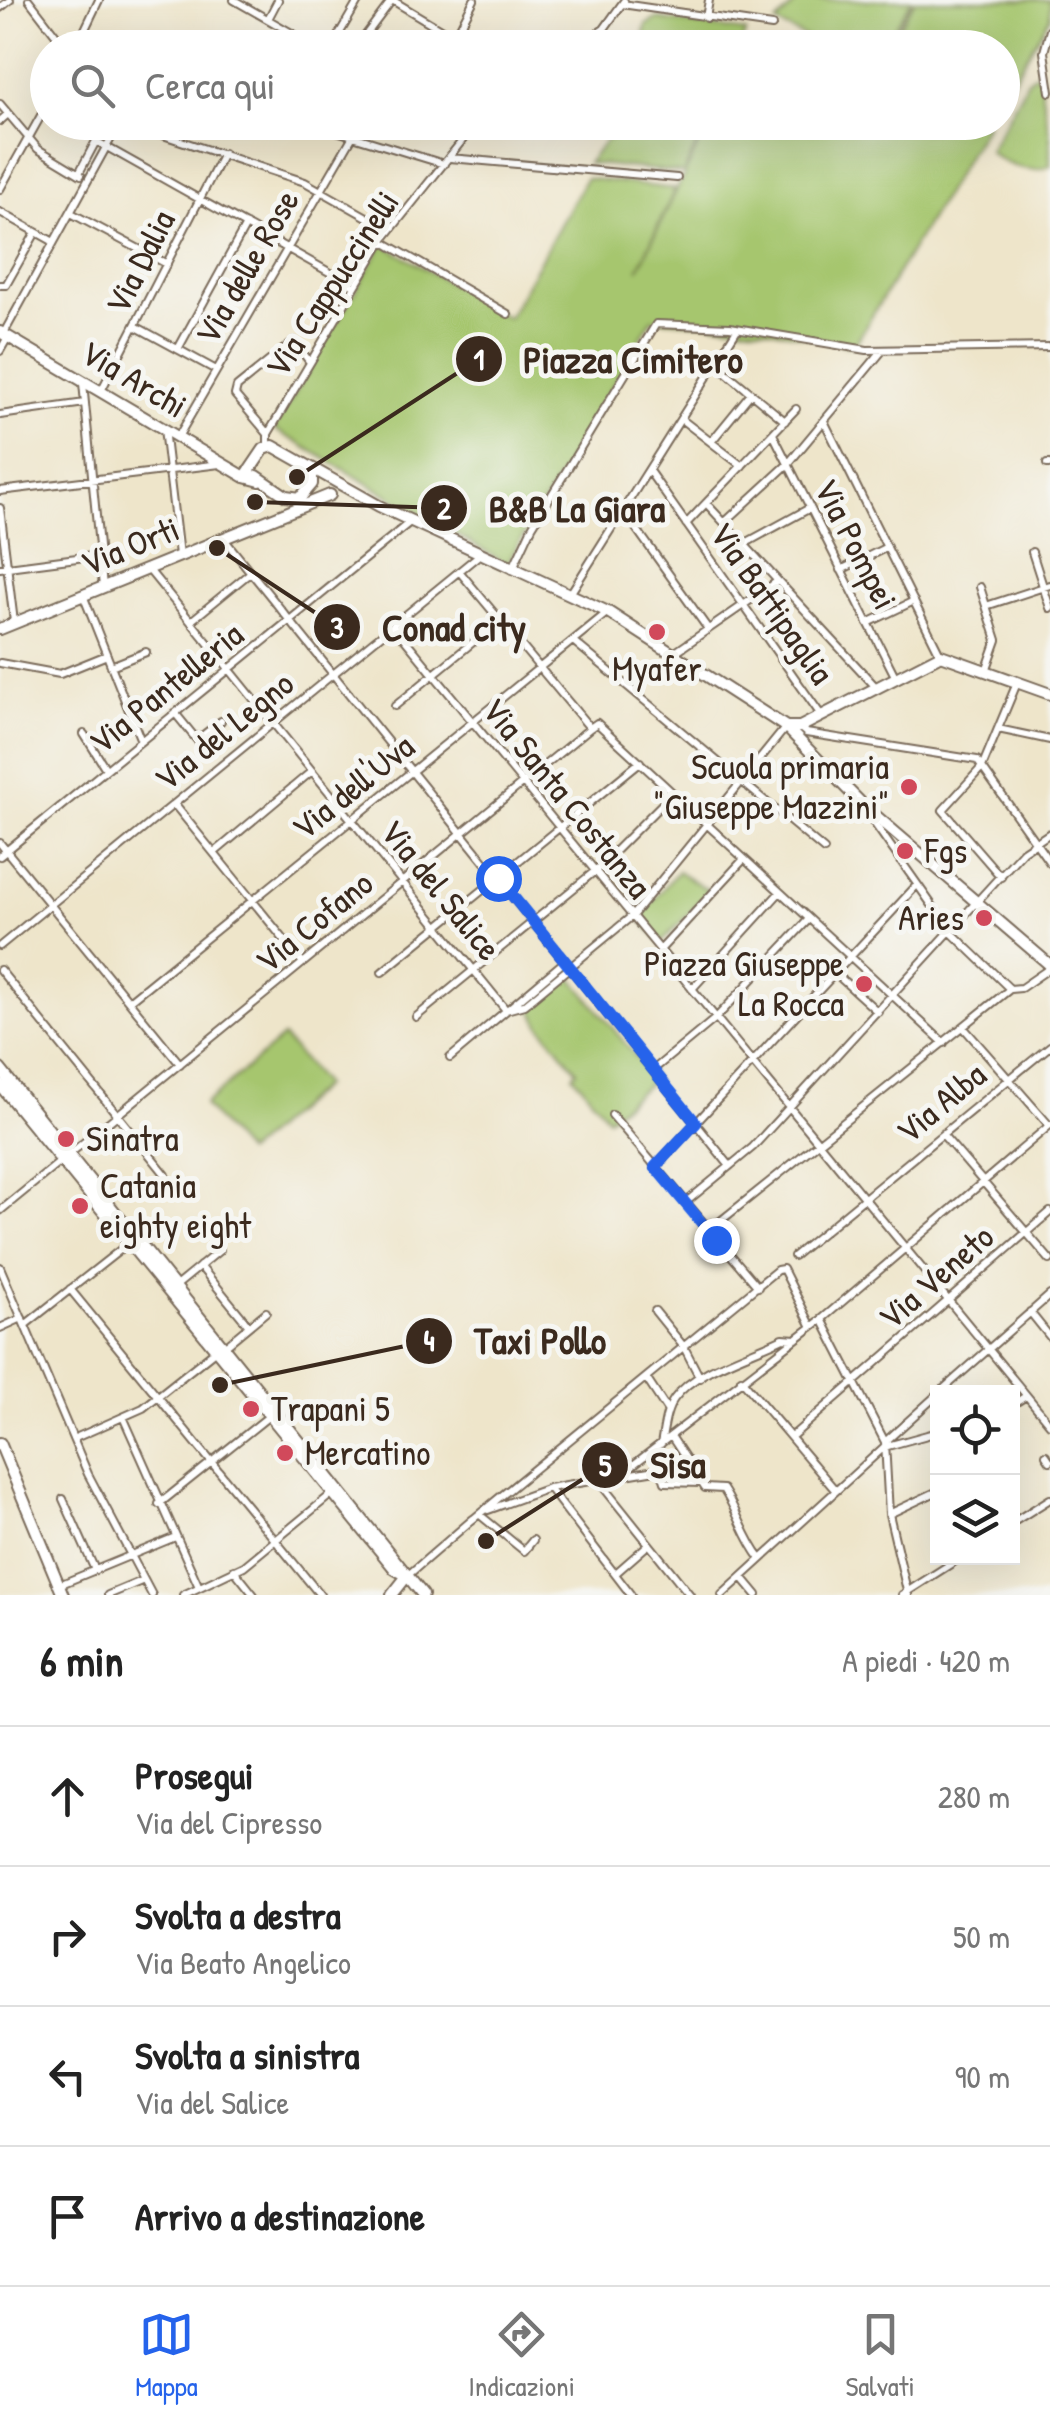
<!DOCTYPE html>
<html lang="it">
<head>
<meta charset="utf-8">
<style>
	:root { --surface:#fff; --page:#f2f2f2; --text:#222; --muted:#767676; --line:#e0e0e0; --accent:#2563eb }
	body { margin:0; font-family:"Patrick Hand",sans-serif; background:var(--page); color:var(--text) }
	.controls { position:absolute; right:30px; bottom:30px; display:grid; overflow:hidden; border-radius:0px; box-shadow:0 10px 40px #0002 }
	.controls button { width:90px; height:90px; display:grid; place-items:center; padding:0; border:0; border-bottom:2px solid var(--line); background:var(--surface); color:var(--text); font:50px sans-serif }
	.stop { position:absolute; width:30px; height:30px; margin:-22px; border:8px solid #2563eb; border-radius:50%; background:#fff }
	.stop.end { background:#2563eb; border-color:#fff; box-shadow:0 2px 10px #0008 }
	.list { margin:0; padding:0; list-style:none }
	h2 { display:flex; justify-content:space-between; align-items:center; height:130px; margin:0; padding:0 40px; font-size:42px }
	h2 small { font-size:32px; font-weight:400; color:var(--muted) }
	.list li { display:grid; grid-template-columns:65px 1fr auto; gap:30px; align-items:center; box-sizing:border-box; height:140px; padding:0 40px; border-top:2px solid var(--line) }
	.list b { display:block; font-size:38px; white-space:nowrap }
	.list p { margin:0; font-size:32px; white-space:nowrap; color:var(--muted) }
	.list em { font-size:32px; font-style:normal; color:var(--muted) }
	.icon { flex:none; width:55px; height:55px; fill:none; stroke:currentColor; stroke-width:2; stroke-linecap:round; stroke-linejoin:round }
	.map { position:relative; flex:none; width:1050px; height:1595px; overflow:hidden }
	.search { position:absolute; background:var(--surface); box-shadow:0 10px 40px #0002; left:30px; right:30px; top:30px; height:110px; display:flex; align-items:center; gap:25px; box-sizing:border-box; padding:0 35px; border-radius:55px; color:var(--muted); font-size:38px }
	.sheet { height:690px; background:var(--surface) }
	nav { display:flex; justify-content:space-around; align-items:center; box-sizing:border-box; height:140px; border-top:2px solid var(--line); background:var(--surface); font-size:28px; color:var(--muted) }
	nav a { display:grid; justify-items:center; gap:5px }
	nav .on { color:var(--accent) }
	.map>svg:first-child { display:block }
	.green { fill:#a6c66e; stroke:#707846; stroke-width:2.5 }
	.lines { fill:none; stroke-linecap:round; stroke-linejoin:round }
	.street-casing { stroke:#7a6b5a; stroke-width:10 }
	.secondary-casing { stroke:#7a6b5a; stroke-width:14 }
	.street { stroke:#fff; stroke-width:6 }
	.secondary { stroke:#fff; stroke-width:10 }
	.route { stroke:#2563eb; stroke-width:12 }
	.poi-dot { fill:#d1495b; stroke:#f6f6f2; stroke-width:4 }
	.labels { text-anchor:middle; stroke-width:10; stroke-linejoin:round; paint-order:stroke }
	.street-label { font-size:35px; fill:#3b2a1e; stroke:#f6f6f2 }
	.poi-label { font-size:35px; fill:#3b2a1e; stroke:#f6f6f2; text-anchor:start }
	.leader { fill:none; stroke:#3b2a1e; stroke-width:4 }
	.callout-dot { fill:#3b2a1e; stroke:#f6f6f2; stroke-width:4 }
	.mark-label { font-size:30px; text-anchor:middle; font-weight:bold; fill:#fff }
	.callout-label { font-size:38px; text-anchor:middle; font-weight:bold; fill:#3b2a1e; stroke:#f6f6f2; stroke-width:10; stroke-linejoin:round; paint-order:stroke }
</style>
</head>
<body>
<div class="map">
<svg width="1050" height="1595" viewBox="0 0 1050 1595">
	<rect width="100%" height="100%" fill="#f6f6f2"/>
	<filter id="ink" filterUnits="userSpaceOnUse"><feTurbulence type="fractalNoise" baseFrequency=".01" numOctaves="2"/><feDisplacementMap in="SourceGraphic" scale="20" xChannelSelector="R" yChannelSelector="G"/><feConvolveMatrix kernelMatrix="1 2 1 2 8 2 1 2 1" color-interpolation-filters="sRGB"/></filter>
	<filter id="wash" filterUnits="userSpaceOnUse"><feTurbulence type="fractalNoise" baseFrequency=".0048" numOctaves="4" result="noise"/><feDisplacementMap in="SourceGraphic" scale="40" xChannelSelector="R" yChannelSelector="G"/><feGaussianBlur stdDeviation="2.25" result="paint"/><feColorMatrix in="noise" values="0 0 0 0 0 0 0 0 0 0 0 0 0 0 0 0 0 1.4 0 .05"/><feComposite in="paint" operator="in"/></filter>
	<g filter="url(#wash)">
		<rect width="100%" height="100%" fill="#eee5ca"/>
		<path class="green" d="M799 0H912L890 36 875 33 827 48 776 23Z
			M915 0H1050V17L1003 96 1002 48 887 47Z
			M657 19 746 32 739 47H641L646 25Z
			M1038 72 1050 137V166C1032 175 1003 165 989 151L1028 80Z
			M621 123V122L706 123 684 173 587 163Z
			M709 123H987L854 346 764 328 652 319 507 564 274 429 383 244 508 318 586 178 675 189 638 270Z
			M678 871 710 891 661 943 639 918Z
			M569 974 654 1079 608 1118 573 1075 577 1071 540 1025 530 1004Z
			M283 1037 324 1085 246 1153 204 1105Z"/>
	</g>
	<g filter="url(#ink)">
		<g class="lines">
			<g class="street-casing">
				<path id="street" d="M29 0 66 48
					M234 0 318 48
					M392 0 472 48
					M622 4 772 26
					M0 8 10 0
					M706 18 709 0
					M268 19 278 0
					M1050 30 1044 52 1050 92
					M455 37 474 0
					M76 48 99 0
					M331 48 359 0
					M356 48 392 0
					M574 48 604 29 624 1
					M0 104 38 149 81 175
					M0 121 8 114
					M166 122 163 135 305 182 390 230
					M307 122 444 164
					M446 122 467 135
					M450 158 677 178
					M79 173 96 141 354 286
					M0 189 48 103
					M0 212 54 242
					M71 213 167 264
					M382 241 508 314
					M0 285H6L36 232
					M135 326 216 370
					M4 333 120 122
					M178 349 246 225
					M0 351 8 337
					M716 364 785 421
					M83 383 103 587
					M101 391 223 154
					M0 415 85 403
					M681 419 742 466
					M824 421 940 654
					M164 429 179 555
					M268 434 382 241 477 122
					M773 434 895 676
					M178 437 361 122
					M711 442 751 393
					M268 446V434L235 395 237 387 294 341 309 361
					M1047 464H1050
					M649 471 821 715
					M0 491 220 464
					M706 503 875 686
					M0 508 14 622
					M623 510 708 629
					M724 523 788 464 882 351
					M686 524 796 409
					M224 539 730 1166
					M744 544 810 508
					M1032 552 1050 608
					M0 568 100 555
					M149 570 506 1010
					M512 570 532 527 656 324 730 327 867 350 1050 347
					M841 570 887 547
					M459 571 590 728 597 723 944 1043
					M980 587 997 640 986 671
					M570 594 736 331
					M83 595 141 741
					M986 606 1050 585
					M191 621 251 572
					M868 623 914 601
					M393 625 1050 1424
					M573 641 824 850
					M674 653 778 581
					M0 663 60 674 107 655
					M111 666 146 652
					M395 706 500 620
					M175 713 197 740 221 721
					M800 728 806 733 977 760 1050 863
					M998 729 1050 740
					M84 734 106 769
					M174 804 303 963
					M865 810 951 932 1010 989
					M0 843 180 1064
					M214 853 312 771
					M0 856 410 522
					M1001 877 943 810 982 767 1017 683
					M0 946 479 555
					M660 950 744 859
					M0 970 166 1175
					M382 972 640 762
					M835 973 878 1012
					M692 989 780 892
					M129 1001 608 612
					M506 1010 524 1005 632 916 786 727
					M416 1017 595 871 673 793
					M964 1028 1049 1125
					M450 1058 565 961
					M653 1070 716 1018 809 919
					M612 1115 758 1287
					M943 1135 1050 1260
					M655 1167 917 885
					M685 1203 753 1147 1023 851 1050 833
					M0 1211 590 728
					M708 1231 1010 989 1021 988 1050 968
					M794 1256 1050 1046
					M200 1266 249 1326
					M0 1267 88 1474 152 1595
					M176 1286 220 1250
					M70 1289 320 1595
					M655 1311 684 1347 700 1378
					M1030 1312 1050 1337
					M822 1319 885 1442 889 1514 908 1595
					M25 1325 129 1243
					M0 1328 22 1318
					M225 1346 266 1312
					M646 1378 667 1410
					M741 1379 836 1491
					M940 1392 1050 1295
					M1012 1405 1026 1396
					M124 1419 199 1587
					M671 1436 705 1488 723 1489C739 1513 744 1538 761 1559
					M791 1437 1050 1212
					M73 1439 143 1408 216 1350
					M885 1442 938 1394
					M661 1444C664 1429 665 1412 674 1399 695 1369 751 1354 783 1338L796 1339
					M884 1447 938 1432
					M1046 1455 1050 1461
					M620 1475 822 1319 1050 1125
					M597 1479 690 1595
					M549 1488 631 1595
					M63 1499 95 1570
					M159 1504 269 1416
					M488 1510 549 1488 661 1469 665 1482 701 1483
					M889 1514 938 1491
					M480 1515 524 1551 533 1540
					M472 1520 777 1270 783 1269 812 1327
					M1012 1523 1050 1499
					M234 1570 254 1595
					M617 1572 649 1544
					M407 1576 473 1519
					M742 1577 757 1595
					M59 1585 173 1538
					M108 1595 144 1580
					M183 1595 244 1566 333 1493
					M722 1595 883 1448
					M902 1595 960 1558"/>
			</g>
			<g class="secondary-casing">
				<path id="secondary" d="M0 332 245 477 260 481
					M257 476 286 496 300 498 312 484V469
					M245 477 264 449 273 446 379 506 608 612 786 727H800L941 655 1050 694
					M0 629 330 495
					M786 727 862 804 1050 965
					M0 1069 423 1595
					M0 1085 395 1569 406 1575
					M0 1443 63 1595
					M392 1595 407 1576"/>
			</g>
			<use href="#street" class="street"/>
			<use href="#secondary" class="secondary"/>
		</g>
	</g>
	<g class="lines" filter="url(#ink)">
		<path class="route" d="M498 878 696 1123 655 1167 716 1240"/>
	</g>
	<g class="poi-dot">
		<circle cx="657" cy="632" r="10"/>
		<circle cx="909" cy="787" r="10"/>
		<circle cx="905" cy="851" r="10"/>
		<circle cx="984" cy="918" r="10"/>
		<circle cx="864" cy="984" r="10"/>
		<circle cx="66" cy="1139" r="10"/>
		<circle cx="80" cy="1206" r="10"/>
		<circle cx="251" cy="1409" r="10"/>
		<circle cx="285" cy="1453" r="10"/>
	</g>
	<g class="labels">
		<g class="street-label">
			<text transform="translate(140 262) rotate(-63)" y="12">Via Dalia</text>
			<text transform="translate(247 267) rotate(-60)" y="12">Via delle Rose</text>
			<text transform="translate(332 284) rotate(-57)" y="12">Via Cappuccinelli</text>
			<text transform="translate(134 379) rotate(31)" y="12">Via Archi</text>
			<text transform="translate(856 544) rotate(63)" y="12">Via Pompei</text>
			<text transform="translate(130 546) rotate(-22)" y="12">Via Orti</text>
			<text transform="translate(772 603) rotate(55)" y="12">Via Battipaglia</text>
			<text transform="translate(166 688) rotate(-39)" y="12">Via Pantelleria</text>
			<text transform="translate(224 731) rotate(-39)" y="12">Via del Legno</text>
			<text transform="translate(353 787) rotate(-39)" y="12">Via dell'Uva</text>
			<text transform="translate(567 798) rotate(51)" y="12">Via Santa Costanza</text>
			<text transform="translate(441 890) rotate(51)" y="12">Via del Salice</text>
			<text transform="translate(314 922) rotate(-39)" y="12">Via Cofano</text>
			<text transform="translate(941 1103) rotate(-40)" y="12">Via Alba</text>
			<text transform="translate(936 1277) rotate(-41)" y="12">Via Veneto</text>
		</g>
		<g class="poi-label">
			<text x="657" y="681" text-anchor="middle">Myafer</text>
			<text x="889" y="779" text-anchor="end">Scuola primaria<tspan x="889" dy="40">"Giuseppe Mazzini"</tspan></text>
			<text x="925" y="863">Fgs</text>
			<text x="964" y="930" text-anchor="end">Aries</text>
			<text x="844" y="976" text-anchor="end">Piazza Giuseppe<tspan x="844" dy="40">La Rocca</tspan></text>
			<text x="86" y="1151">Sinatra</text>
			<text x="100" y="1198">Catania<tspan x="100" dy="40">eighty eight</tspan></text>
			<text x="271" y="1421">Trapani 5</text>
			<text x="305" y="1465">Mercatino</text>
		</g>
	</g>
	<path class="leader" d="M297 477L479 359M255 502L444 508M217 548L337 627M220 1385L429 1341M486 1541L605 1465"/>
	<g class="callout-dot">
		<circle cx="297" cy="477" r="10"/>
		<circle cx="255" cy="502" r="10"/>
		<circle cx="217" cy="548" r="10"/>
		<circle cx="220" cy="1385" r="10"/>
		<circle cx="486" cy="1541" r="10"/>
		<circle cx="479" cy="359" r="25"/>
		<circle cx="444" cy="508" r="25"/>
		<circle cx="337" cy="627" r="25"/>
		<circle cx="429" cy="1341" r="25"/>
		<circle cx="605" cy="1465" r="25"/>
	</g>
	<g class="mark-label">
		<text x="479" y="370">1</text>
		<text x="444" y="519">2</text>
		<text x="337" y="638">3</text>
		<text x="429" y="1351">4</text>
		<text x="605" y="1476">5</text>
	</g>
	<g class="callout-label">
		<text x="633" y="373">Piazza Cimitero</text>
		<text x="577" y="522">B&amp;B La Giara</text>
		<text x="454" y="641">Conad city</text>
		<text x="540" y="1354">Taxi Pollo</text>
		<text x="678" y="1478">Sisa</text>
	</g>
</svg>
<div class="controls">
<button><svg class="icon" aria-label="locate" viewBox="0 0 24 24"><circle cx="12" cy="12" r="6"/><path d="M12 2v4M12 18v4M2 12h4M18 12h4"/></svg></button>
<button><svg class="icon" aria-label="layers" viewBox="0 0 24 24"><path d="M12 4l9 5-9 5-9-5zM3 14l9 5 9-5"/></svg></button>
</div>
<div class="stop" style="left:498px;top:878px"></div>
<div class="stop end" style="left:716px;top:1240px"></div>
<div class="search"><svg class="icon" aria-label="search" viewBox="0 0 24 24"><circle cx="10" cy="10" r="6"/><path d="M15 15l6 6"/></svg>Cerca qui</div>
</div>
<section class="sheet">
<h2>6 min<small>A piedi · 420 m</small></h2>
<ul class="list">
<li><svg class="icon" aria-label="ahead" viewBox="0 0 24 24"><path d="M12 20V5M6 11l6-6 6 6"/></svg><div><b>Prosegui</b><p>Via del Cipresso</p></div><em>280 m</em></li>
<li><svg class="icon" aria-label="right" viewBox="0 0 24 24"><path d="M7 20v-9h11M14 6l5 5-5 5"/></svg><div><b>Svolta a destra</b><p>Via Beato Angelico</p></div><em>50 m</em></li>
<li><svg class="icon" aria-label="left" viewBox="0 0 24 24"><path d="M17 20v-9H6M10 6l-5 5 5 5"/></svg><div><b>Svolta a sinistra</b><p>Via del Salice</p></div><em>90 m</em></li>
<li><svg class="icon" aria-label="arrive" viewBox="0 0 24 24"><path d="M6 21V4h12l-3 4 3 4H6"/></svg><div><b>Arrivo a destinazione</b></div></li>
</ul>
</section>
<nav>
<a class="on"><svg class="icon" aria-label="map" viewBox="0 0 24 24"><path d="M3 6l6-2 6 2 6-2v14l-6 2-6-2-6 2zM9 4v14M15 6v14"/></svg>Mappa</a>
<a><svg class="icon" aria-label="directions" viewBox="0 0 24 24"><path d="M12 3l9 9-9 9-9-9zM9 14v-3h6M13 9l2 2-2 2"/></svg>Indicazioni</a>
<a><svg class="icon" aria-label="saved" viewBox="0 0 24 24"><path d="M7 4h10v16l-5-4-5 4z"/></svg>Salvati</a>
</nav>
</body>
</html>
